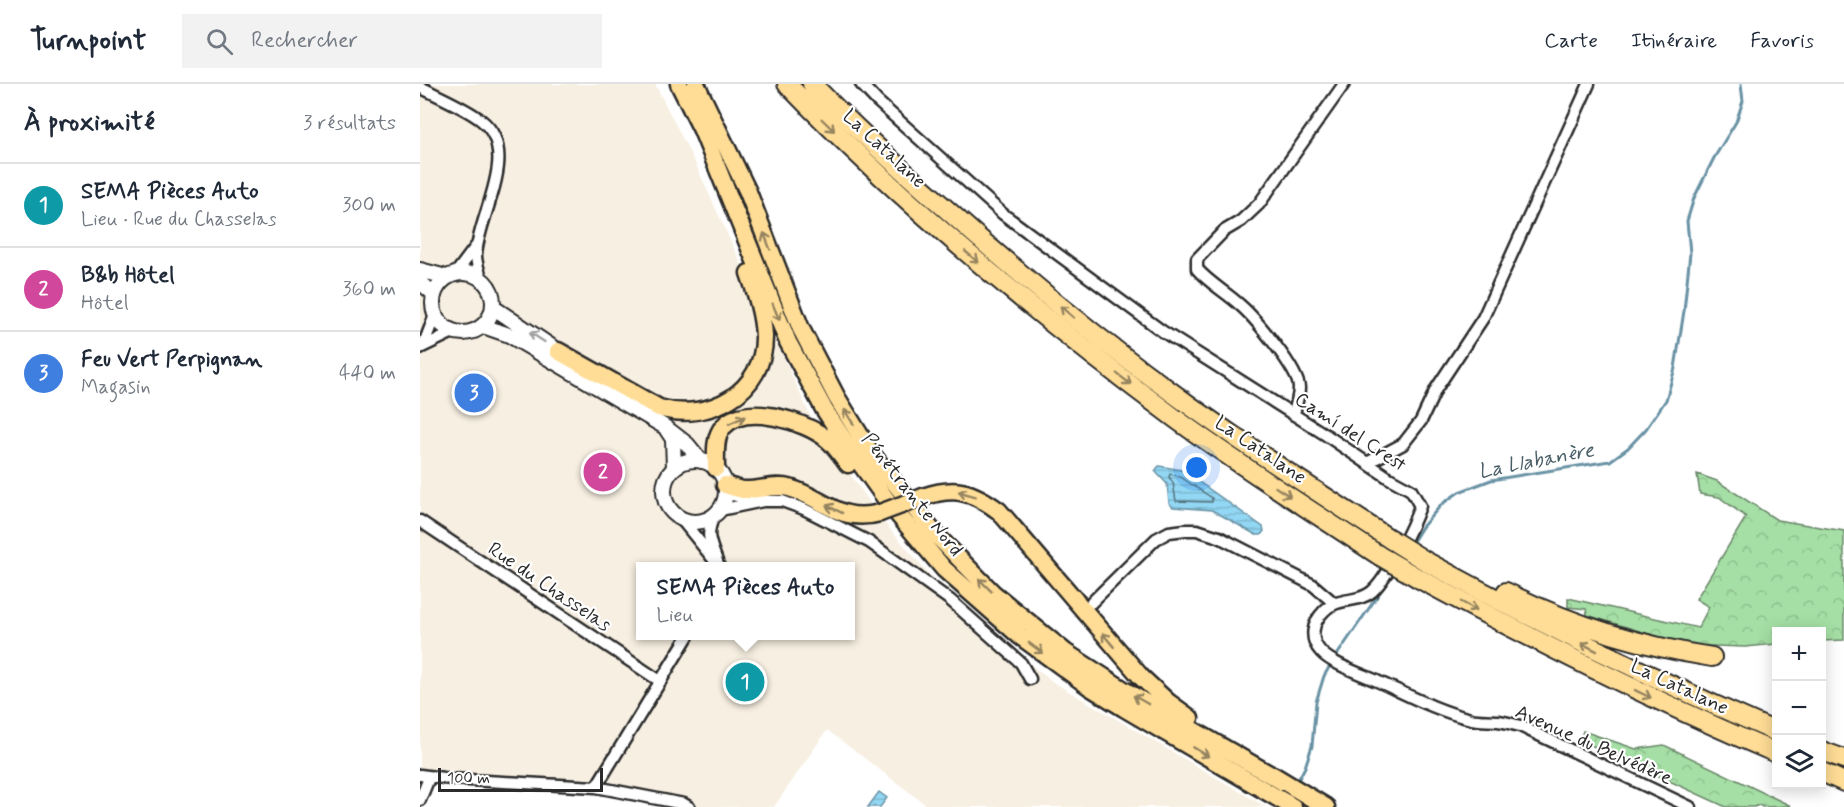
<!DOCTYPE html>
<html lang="fr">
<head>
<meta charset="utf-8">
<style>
	:root { --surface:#fff; --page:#f2f2f3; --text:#1f2937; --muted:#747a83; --line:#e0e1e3; --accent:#7c3aed }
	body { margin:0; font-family:Mynerve,sans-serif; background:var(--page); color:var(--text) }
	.controls { position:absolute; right:18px; bottom:18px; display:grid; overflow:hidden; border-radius:0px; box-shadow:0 3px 15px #0003 }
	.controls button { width:54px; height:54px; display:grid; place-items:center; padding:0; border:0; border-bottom:2px solid var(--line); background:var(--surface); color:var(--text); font:30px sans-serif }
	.scale { position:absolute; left:18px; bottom:15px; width:165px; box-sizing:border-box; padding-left:6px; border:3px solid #2b2b2b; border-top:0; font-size:16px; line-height:21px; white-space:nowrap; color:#2b2b2b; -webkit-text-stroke:4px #fff; paint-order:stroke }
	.you { position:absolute; left:777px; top:384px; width:21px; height:21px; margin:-15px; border:4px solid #fff; border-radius:50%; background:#1a73e8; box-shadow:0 0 0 9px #1a73e833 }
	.badge { display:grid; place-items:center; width:39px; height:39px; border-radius:50%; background:var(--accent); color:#fff; font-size:20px; font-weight:700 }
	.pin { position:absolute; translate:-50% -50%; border:3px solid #fff; box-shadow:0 2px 6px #0006 }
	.popup { position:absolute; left:216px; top:478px; width:219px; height:78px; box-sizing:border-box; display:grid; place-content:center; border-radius:0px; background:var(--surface); filter:drop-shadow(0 2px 4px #0005); font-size:20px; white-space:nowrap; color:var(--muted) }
	.popup b { font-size:22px; color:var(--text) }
	.popup::after { content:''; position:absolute; left:50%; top:100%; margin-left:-12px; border:12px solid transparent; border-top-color:var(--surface) }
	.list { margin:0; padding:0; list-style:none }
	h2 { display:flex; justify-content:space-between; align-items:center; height:78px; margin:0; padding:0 24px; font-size:26px }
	h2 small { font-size:20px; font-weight:400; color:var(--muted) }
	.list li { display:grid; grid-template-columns:39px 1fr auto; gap:18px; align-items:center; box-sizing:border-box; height:84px; padding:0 24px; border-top:2px solid var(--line) }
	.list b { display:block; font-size:22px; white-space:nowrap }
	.list p { margin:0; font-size:20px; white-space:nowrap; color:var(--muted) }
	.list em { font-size:20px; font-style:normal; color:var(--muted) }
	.icon { flex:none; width:33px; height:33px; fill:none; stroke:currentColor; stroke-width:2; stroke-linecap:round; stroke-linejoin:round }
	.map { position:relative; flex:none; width:1424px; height:723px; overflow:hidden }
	header { display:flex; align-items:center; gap:36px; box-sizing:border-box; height:84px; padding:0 30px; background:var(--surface); border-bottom:2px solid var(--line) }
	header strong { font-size:28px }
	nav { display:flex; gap:33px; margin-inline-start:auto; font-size:21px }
	.search { width:420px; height:54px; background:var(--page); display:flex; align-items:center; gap:15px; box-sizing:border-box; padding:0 21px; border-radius:0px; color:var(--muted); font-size:22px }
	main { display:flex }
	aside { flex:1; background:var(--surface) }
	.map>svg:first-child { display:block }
	.built { fill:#f7efe1; fill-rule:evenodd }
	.forest { fill:url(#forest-crowns); stroke:#688568; stroke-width:1.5 }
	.water { fill:url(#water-rules); stroke:#6992a4; stroke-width:1.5 }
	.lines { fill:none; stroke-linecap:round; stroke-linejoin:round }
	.shore { stroke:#54707b; stroke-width:1.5 }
	.stream { stroke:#6992a4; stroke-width:3 }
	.minor-casing { stroke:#2b2b2b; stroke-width:15 }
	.secondary-casing { stroke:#2b2b2b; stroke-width:18 }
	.trunk-casing { stroke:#2b2b2b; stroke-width:21 }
	.motorway-casing { stroke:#2b2b2b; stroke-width:22 }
	.minor { stroke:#fff; stroke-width:10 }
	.secondary { stroke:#fff; stroke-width:14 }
	.trunk { stroke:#ffdd96; stroke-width:16 }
	.motorway { stroke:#ffdd96; stroke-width:18 }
	.trunk-bridge-casing { stroke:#2b2b2b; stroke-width:21; stroke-linecap:butt }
	.motorway-bridge-casing { stroke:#2b2b2b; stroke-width:22; stroke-linecap:butt }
	.trunk-bridge { stroke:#ffdd96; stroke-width:16 }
	.motorway-bridge { stroke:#ffdd96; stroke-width:18 }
	.oneway { stroke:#958460 }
	.oneway2 { stroke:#a0a0a0 }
	.labels { text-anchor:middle; stroke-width:4.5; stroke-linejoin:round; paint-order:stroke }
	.street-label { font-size:20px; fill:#2b2b2b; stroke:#fff }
	.water-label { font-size:21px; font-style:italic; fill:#4a5f67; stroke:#fff }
</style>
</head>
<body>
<header>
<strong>Turnpoint</strong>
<div class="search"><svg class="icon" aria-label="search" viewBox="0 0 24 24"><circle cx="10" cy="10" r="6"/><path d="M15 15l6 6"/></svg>Rechercher</div>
<nav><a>Carte</a><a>Itinéraire</a><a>Favoris</a></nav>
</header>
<main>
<aside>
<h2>À proximité<small>3 résultats</small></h2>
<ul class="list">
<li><span class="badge" style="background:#0f9aa8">1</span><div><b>SEMA Pièces Auto</b><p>Lieu · Rue du Chasselas</p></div><em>300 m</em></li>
<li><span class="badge" style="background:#d1479c">2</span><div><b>B&amp;b Hôtel</b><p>Hôtel</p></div><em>360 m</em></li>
<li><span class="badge" style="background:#3f7fe0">3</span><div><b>Feu Vert Perpignan</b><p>Magasin</p></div><em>440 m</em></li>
</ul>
</aside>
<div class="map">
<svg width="1424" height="723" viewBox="0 0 1424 723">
	<defs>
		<pattern id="forest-crowns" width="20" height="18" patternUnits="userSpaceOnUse" patternTransform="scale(1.5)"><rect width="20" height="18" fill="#a5dfa5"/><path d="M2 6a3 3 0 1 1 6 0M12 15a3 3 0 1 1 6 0" fill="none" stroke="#8ec08e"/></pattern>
		<pattern id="water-rules" width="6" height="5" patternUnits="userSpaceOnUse" patternTransform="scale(1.5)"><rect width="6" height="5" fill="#92d7f4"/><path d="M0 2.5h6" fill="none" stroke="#7eb9d1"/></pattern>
	</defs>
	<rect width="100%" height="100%" fill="#fff"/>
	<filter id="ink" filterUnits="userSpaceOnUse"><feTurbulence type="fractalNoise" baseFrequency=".0167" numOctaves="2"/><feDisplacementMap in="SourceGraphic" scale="12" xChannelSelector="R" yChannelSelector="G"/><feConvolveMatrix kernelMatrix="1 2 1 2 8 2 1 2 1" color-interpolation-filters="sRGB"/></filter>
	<g filter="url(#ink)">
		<path class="built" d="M0 0H235L275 79 393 338 463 437 509 490 575 553 633 598 846 723H509L407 646 354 723H268L257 717 0 687ZM220 482H430V552H220Z"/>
		<path class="forest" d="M1277 390 1297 397 1357 436 1424 447V556L1402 557V548H1356V560L1325 563 1265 561 1167 531 1166 525 1148 523V514L1278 544 1289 523 1276 515 1326 433 1299 413 1280 410Z
			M1163 647 1216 665 1244 661 1371 722 1342 723 1339 721 1334 723H1306L1160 656Z"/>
		<path class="water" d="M739 382 762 386 843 443 844 447 841 451H836L792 426 753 423 749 419 747 400 735 387Z
			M459 708 467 714 460 723H448Z"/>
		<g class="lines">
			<path class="shore" d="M750 390 759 392 792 414V418L756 417 753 399 749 393Z"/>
			<path class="stream" d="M992 459 1002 443 1022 420 1039 408 1071 396 1190 377 1208 364 1226 345 1246 316 1255 284 1264 227 1270 169 1267 137 1274 114 1294 74 1316 38 1323 17 1321 0
				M915 574 967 498
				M877 698 885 683 892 662 896 618 904 592 911 580"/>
			<g class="minor-casing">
				<path id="minor" d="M441 0 457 17 583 130 742 247 906 351 969 394 991 406 1000 422C993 442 966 498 950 509 937 519 917 513 904 527 892 539 889 555 901 568 912 580 941 590 957 597 988 611 1018 627 1051 635 1059 637 1069 636 1078 637 1085 638 1093 640 1100 642L1270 723
					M0 3C18 12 46 24 61 36 102 68 58 131 56 171 56 179 59 186 61 194
					M36 189 57 161
					M3 262 15 231
					M0 264 33 248
					M874 331C875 323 879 313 879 304 879 286 834 233 820 221 806 208 789 199 777 185V175L804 147 821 137 839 120 924 0
					M947 379 983 360 1001 337 1016 305 1063 234 1169 0
					M343 417H362L384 425 449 458 530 516 601 579 610 595
					M300 426 343 417 312 411
					M294 432C285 451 290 458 297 477
					M262 436 299 482
					M0 437 240 597
					M671 519 736 455 749 448 765 446H777L799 453 893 501 914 519
					M0 691 31 695 176 703 264 720 269 723
					M176 703 268 552
					M0 716 9 694"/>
			</g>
			<g class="secondary-casing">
				<path id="secondary" d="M0 186 26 193
					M13 219a30 30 0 1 1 60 0a30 30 0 1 1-60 0Z
					M0 198 14 210
					M74 224 138 267 143 276
					M63 242 89 251 245 343 267 360 281 377
					M247 346 253 355 254 384
					M244 407a31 31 0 1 1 62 0a31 31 0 1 1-62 0Z"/>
			</g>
			<g class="trunk-casing">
				<path id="trunk" d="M259 0 282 46 368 258 404 325 428 362 471 422 524 485 600 552 670 603 704 624 873 723
					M276 0 328 108 381 245 417 314 451 369 514 449 574 510 645 568 712 611 863 698
					M138 267 239 324C289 339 345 308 344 252 343 230 336 209 329 189
					M296 384C296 372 294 353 303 343 325 318 385 337 407 355 415 361 422 372 428 380
					M305 401C311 403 317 405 323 406 339 407 354 400 369 404 405 414 419 440 460 429
					M503 413C535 402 552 407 579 427L721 593 748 618 770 634
					M853 691 906 723"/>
			</g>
			<g class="motorway-casing">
				<path id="motorway" d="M367 0C486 123 619 233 756 335 822 383 892 427 960 472
					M392 0C434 43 479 84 525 124 603 194 684 260 769 321 835 368 902 411 970 455
					M1007 478C1121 540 1237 597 1356 648
					M998 494C1115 557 1234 617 1356 669
					M1086 508C1150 540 1221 562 1292 573
					M1402 667 1424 675
					M1402 688 1424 698"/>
			</g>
			<use href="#minor" class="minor"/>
			<use href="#secondary" class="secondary"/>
			<use href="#trunk" class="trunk"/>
			<use href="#motorway" class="motorway"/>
			<g class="trunk-bridge-casing">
				<path id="trunk-bridge" d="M460 429 503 413"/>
			</g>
			<g class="motorway-bridge-casing">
				<path id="motorway-bridge" d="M970 455 1007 478
					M960 472 998 494"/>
			</g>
			<use href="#trunk-bridge" class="trunk-bridge"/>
			<use href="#motorway-bridge" class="motorway-bridge"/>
		</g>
		<defs><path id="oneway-shaft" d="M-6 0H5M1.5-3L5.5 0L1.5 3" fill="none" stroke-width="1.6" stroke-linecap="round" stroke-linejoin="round" transform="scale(1.5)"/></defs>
		<g class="oneway">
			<use href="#oneway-shaft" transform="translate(408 41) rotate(44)"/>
			<use href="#oneway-shaft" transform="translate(347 157) rotate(-111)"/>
			<use href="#oneway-shaft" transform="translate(552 173) rotate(40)"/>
			<use href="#oneway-shaft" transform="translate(356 228) rotate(68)"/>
			<use href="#oneway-shaft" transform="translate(647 228) rotate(-140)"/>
			<use href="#oneway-shaft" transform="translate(704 295) rotate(37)"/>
			<use href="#oneway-shaft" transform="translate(429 333) rotate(-122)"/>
			<use href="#oneway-shaft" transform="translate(317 336) rotate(-25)"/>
			<use href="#oneway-shaft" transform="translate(863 408) rotate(33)"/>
			<use href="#oneway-shaft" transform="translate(547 410) rotate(-164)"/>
			<use href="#oneway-shaft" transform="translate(414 425) rotate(-154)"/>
			<use href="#oneway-shaft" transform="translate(565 501) rotate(-135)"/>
			<use href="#oneway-shaft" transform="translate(1049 522) rotate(28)"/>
			<use href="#oneway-shaft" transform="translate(688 556) rotate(-130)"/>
			<use href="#oneway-shaft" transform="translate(1169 563) rotate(-153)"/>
			<use href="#oneway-shaft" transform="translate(616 564) rotate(36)"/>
			<use href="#oneway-shaft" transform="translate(1223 610) rotate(26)"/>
			<use href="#oneway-shaft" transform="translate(721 616) rotate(-150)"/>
			<use href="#oneway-shaft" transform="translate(781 668) rotate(31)"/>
		</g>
		<use class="oneway2" href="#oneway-shaft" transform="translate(117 253) rotate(-147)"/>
	</g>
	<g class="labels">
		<g class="street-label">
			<text transform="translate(465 64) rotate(43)" y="7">La Catalane</text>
			<text transform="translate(931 347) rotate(33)" y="7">Camí del Crest</text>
			<text transform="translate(841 365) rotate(34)" y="7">La Catalane</text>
			<text transform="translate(493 410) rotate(52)" y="7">Pénétrante Nord</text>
			<text transform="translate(130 502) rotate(34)" y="7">Rue du Chasselas</text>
			<text transform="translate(1260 602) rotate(25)" y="7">La Catalane</text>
			<text transform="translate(1174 660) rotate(24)" y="7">Avenue du Belvédère</text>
		</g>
		<g class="water-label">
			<text transform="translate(1116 376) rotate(-11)" y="7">La Llabanère</text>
		</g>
	</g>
</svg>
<div class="controls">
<button>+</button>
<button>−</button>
<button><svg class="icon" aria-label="layers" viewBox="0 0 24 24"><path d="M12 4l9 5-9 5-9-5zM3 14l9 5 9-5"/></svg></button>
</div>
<div class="scale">100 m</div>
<div class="you"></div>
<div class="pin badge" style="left:325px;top:598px;background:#0f9aa8">1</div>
<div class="popup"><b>SEMA Pièces Auto</b>Lieu</div>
<div class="pin badge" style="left:183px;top:388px;background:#d1479c">2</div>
<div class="pin badge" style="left:54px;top:309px;background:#3f7fe0">3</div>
</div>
</main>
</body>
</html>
